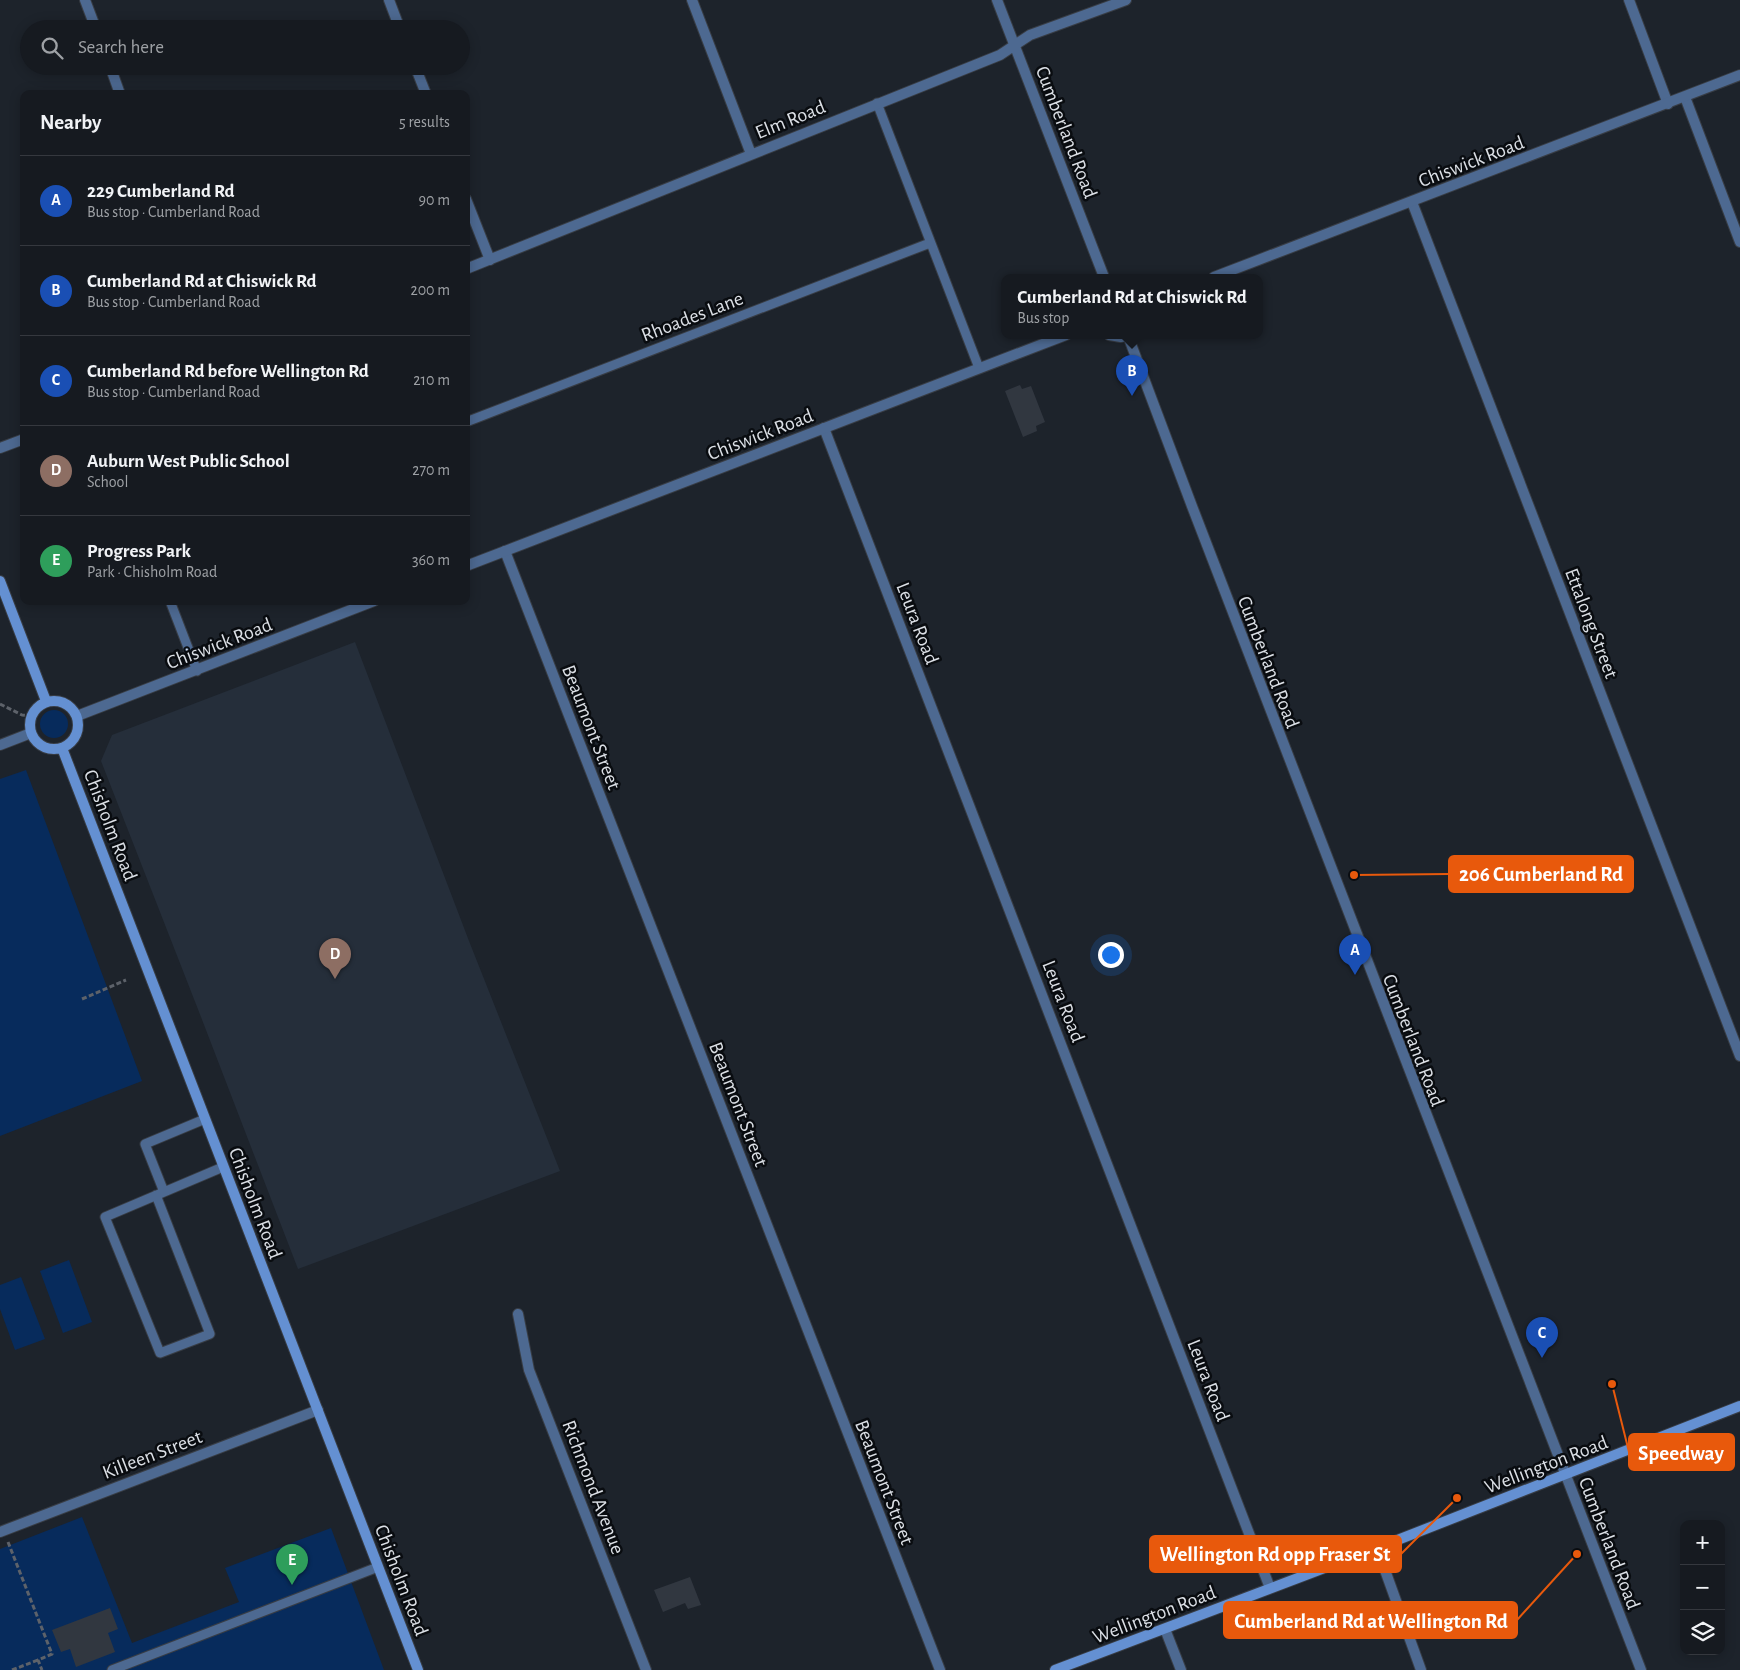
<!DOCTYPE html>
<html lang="en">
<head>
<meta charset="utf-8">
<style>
	:root { --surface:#161a20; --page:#1f2329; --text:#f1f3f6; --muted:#9ea1a5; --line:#35383e; --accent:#7c3aed }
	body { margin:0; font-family:"Alegreya Sans",sans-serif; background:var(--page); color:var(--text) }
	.controls { position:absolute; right:15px; bottom:15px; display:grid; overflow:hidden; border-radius:10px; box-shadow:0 2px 12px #0003 }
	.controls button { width:45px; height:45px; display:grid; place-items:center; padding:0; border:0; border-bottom:1px solid var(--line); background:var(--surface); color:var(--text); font:25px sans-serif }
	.you { position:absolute; left:1110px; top:954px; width:18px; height:18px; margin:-12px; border:4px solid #fff; border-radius:50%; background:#1a73e8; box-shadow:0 0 0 8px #1a73e833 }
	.badge { display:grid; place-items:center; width:32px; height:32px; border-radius:50%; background:var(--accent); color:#fff; font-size:16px; font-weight:700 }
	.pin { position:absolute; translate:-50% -41px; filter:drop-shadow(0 1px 2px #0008) }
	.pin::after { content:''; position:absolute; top:26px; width:18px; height:15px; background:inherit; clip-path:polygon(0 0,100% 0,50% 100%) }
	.popup { position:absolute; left:1001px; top:274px; width:262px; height:65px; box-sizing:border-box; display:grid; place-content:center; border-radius:10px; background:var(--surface); filter:drop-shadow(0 1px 4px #0005); font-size:16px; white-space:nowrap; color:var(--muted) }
	.popup b { font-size:19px; color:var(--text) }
	.popup::after { content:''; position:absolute; left:50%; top:100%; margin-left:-10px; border:10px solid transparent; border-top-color:var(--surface) }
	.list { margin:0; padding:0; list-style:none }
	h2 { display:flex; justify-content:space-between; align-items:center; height:65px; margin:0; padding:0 20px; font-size:21px }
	h2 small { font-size:16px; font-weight:400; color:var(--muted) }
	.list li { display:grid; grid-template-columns:32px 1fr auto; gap:15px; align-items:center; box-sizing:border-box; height:90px; padding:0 20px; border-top:1px solid var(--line) }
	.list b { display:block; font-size:19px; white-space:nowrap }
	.list p { margin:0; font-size:16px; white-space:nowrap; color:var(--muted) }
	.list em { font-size:16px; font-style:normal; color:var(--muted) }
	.icon { flex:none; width:28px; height:28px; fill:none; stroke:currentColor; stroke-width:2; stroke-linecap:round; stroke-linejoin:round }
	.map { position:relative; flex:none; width:1740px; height:1670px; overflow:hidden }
	.search { position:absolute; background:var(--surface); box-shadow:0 2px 12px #0003; left:20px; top:20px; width:450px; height:55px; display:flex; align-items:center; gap:12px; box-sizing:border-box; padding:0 18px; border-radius:28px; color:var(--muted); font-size:19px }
	.panel { position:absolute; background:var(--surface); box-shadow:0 2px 12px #0003; left:20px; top:90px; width:450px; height:515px; border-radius:10px }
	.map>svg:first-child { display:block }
	.built { fill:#252e3a }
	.green { fill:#072b5c }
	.building { fill:#313740 }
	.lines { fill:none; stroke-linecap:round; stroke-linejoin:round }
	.service-casing { stroke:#383d45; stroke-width:11 }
	.minor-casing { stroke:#383d45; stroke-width:12 }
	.tertiary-casing { stroke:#383d45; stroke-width:12 }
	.secondary-casing { stroke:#383d45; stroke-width:12 }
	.path { stroke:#5d626a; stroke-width:3; stroke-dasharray:5 2.5; stroke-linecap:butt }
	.service { stroke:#4d6991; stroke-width:9 }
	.minor { stroke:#4d6991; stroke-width:10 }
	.tertiary { stroke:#4d6991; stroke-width:10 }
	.secondary { stroke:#6490d2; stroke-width:10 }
	.labels { text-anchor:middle; stroke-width:5; stroke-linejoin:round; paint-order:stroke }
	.street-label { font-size:20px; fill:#dce0e6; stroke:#090c10 }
	.leader { fill:none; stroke:#e8590c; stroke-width:2 }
	.callout-dot { fill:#e8590c; stroke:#090c10; stroke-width:2 }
	.callout { fill:#e8590c; stroke:#e8590c; stroke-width:2 }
	.callout-label { font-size:21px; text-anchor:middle; font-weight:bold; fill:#fff }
</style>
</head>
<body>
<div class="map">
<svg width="1740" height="1670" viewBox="0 0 1740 1670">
	<rect width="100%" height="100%" fill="#1d232b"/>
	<path class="built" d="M355 642 469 941 560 1171 298 1269 201 1017 101 761 112 735Z"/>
	<path class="green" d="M40 724a14 14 0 1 1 28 0a14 14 0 1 1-28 0Z
		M26 770 142 1081 0 1136V779Z
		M69 1260 92 1322 63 1333 40 1271Z
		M21 1277 45 1339 15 1350 0 1309V1285Z
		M82 1517 132 1643 239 1602 225 1568 331 1528 384 1670H0V1549Z"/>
	<path class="building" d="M1020 385 1022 389 1031 386 1045 422 1036 426 1037 431 1023 437 1005 391Z
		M690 1577 701 1605 688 1609 685 1603 663 1612 654 1590Z
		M110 1608 118 1629 108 1633 115 1652 76 1667 70 1649 61 1652 52 1630Z"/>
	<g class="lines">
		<g class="service-casing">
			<path id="service" d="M877 103 979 368
				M466 422 930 243
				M170 601 197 671
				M164 1192 145 1144 205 1119
				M156 1195 210 1334 160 1353 105 1217 223 1167
				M112 1670 378 1567"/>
		</g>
		<g class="minor-casing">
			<path id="minor" d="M85 0 96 29
				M389 0 400 29
				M692 0 751 154
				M997 0 1104 277
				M1629 0 1668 104
				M110 66 120 94
				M415 66 426 94
				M1685 97 1740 242
				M466 199 490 260
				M1412 202 1740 1056
				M466 269 1000 55 1030 35 1126 0
				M1128 336C1295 782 1467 1226 1641 1670
				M824 428 1270 1588
				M0 448 24 439
				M505 551 940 1670
				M0 745 31 733
				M518 1314 529 1370 646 1670
				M0 1532 318 1410
				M1377 1548 1421 1670
				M1165 1629 1181 1670"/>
		</g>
		<g class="tertiary-casing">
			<path id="tertiary" d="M1214 277 1740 75
				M1109 335 1121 337 1130 335
				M466 566 1066 335
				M77 716 374 601"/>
		</g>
		<g class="secondary-casing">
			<path id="secondary" d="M0 581 46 701
				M30 725a24 24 0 1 1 48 0a24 24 0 1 1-48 0Z
				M62 748 418 1670
				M1055 1670 1377 1548 1740 1406"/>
		</g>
		<path class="path" d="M0 704 22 715 31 716
			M82 999 126 980
			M8 1542 52 1654 38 1660 42 1670
			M12 1670 38 1660"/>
		<use href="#service" class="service"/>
		<use href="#minor" class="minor"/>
		<use href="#tertiary" class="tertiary"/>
		<use href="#secondary" class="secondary"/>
	</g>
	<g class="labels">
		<g class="street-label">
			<text transform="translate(790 119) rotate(-22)" y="7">Elm Road</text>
			<text transform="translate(1067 132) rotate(69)" y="7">Cumberland Road</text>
			<text transform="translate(1471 161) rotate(-21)" y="7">Chiswick Road</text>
			<text transform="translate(692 316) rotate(-21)" y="7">Rhoades Lane</text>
			<text transform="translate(760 434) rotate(-21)" y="7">Chiswick Road</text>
			<text transform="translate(918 623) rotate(69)" y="7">Leura Road</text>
			<text transform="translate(1592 623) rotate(69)" y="7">Ettalong Street</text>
			<text transform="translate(219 643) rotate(-21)" y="7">Chiswick Road</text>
			<text transform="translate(1269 662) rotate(69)" y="7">Cumberland Road</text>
			<text transform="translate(592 727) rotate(69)" y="7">Beaumont Street</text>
			<text transform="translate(111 825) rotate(69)" y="7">Chisholm Road</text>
			<text transform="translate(1064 1001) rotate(69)" y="7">Leura Road</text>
			<text transform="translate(1414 1040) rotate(69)" y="7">Cumberland Road</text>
			<text transform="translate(739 1104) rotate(69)" y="7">Beaumont Street</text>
			<text transform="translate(256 1203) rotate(69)" y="7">Chisholm Road</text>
			<text transform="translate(1209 1380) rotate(69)" y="7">Leura Road</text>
			<text transform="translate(152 1454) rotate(-21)" y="7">Killeen Street</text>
			<text transform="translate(1546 1464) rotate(-21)" y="7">Wellington Road</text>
			<text transform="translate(885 1482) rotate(69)" y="7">Beaumont Street</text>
			<text transform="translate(594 1487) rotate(69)" y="7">Richmond Avenue</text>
			<text transform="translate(1610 1543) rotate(69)" y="7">Cumberland Road</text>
			<text transform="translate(402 1580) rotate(69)" y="7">Chisholm Road</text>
			<text transform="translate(1154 1614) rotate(-21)" y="7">Wellington Road</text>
		</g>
	</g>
	<path class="leader" d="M1354 875L1449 874M1612 1384L1629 1452M1457 1498L1401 1554M1577 1554L1517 1620"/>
	<g class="callout-dot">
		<circle cx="1354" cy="875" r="5"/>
		<circle cx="1612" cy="1384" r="5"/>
		<circle cx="1457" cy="1498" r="5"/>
		<circle cx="1577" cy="1554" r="5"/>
	</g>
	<g class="callout">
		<rect x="1449" y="856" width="184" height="36" rx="5"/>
		<rect x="1629" y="1434" width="105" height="36" rx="5"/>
		<rect x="1150" y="1536" width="251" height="36" rx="5"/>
		<rect x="1224" y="1602" width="293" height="36" rx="5"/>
	</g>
	<g class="callout-label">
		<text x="1541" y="881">206 Cumberland Rd</text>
		<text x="1681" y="1460">Speedway</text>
		<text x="1275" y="1561">Wellington Rd opp Fraser St</text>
		<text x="1371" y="1628">Cumberland Rd at Wellington Rd</text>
	</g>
</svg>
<div class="controls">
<button>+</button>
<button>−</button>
<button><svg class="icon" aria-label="layers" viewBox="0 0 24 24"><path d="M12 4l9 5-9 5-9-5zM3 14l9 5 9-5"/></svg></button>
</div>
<div class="you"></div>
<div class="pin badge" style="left:1355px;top:975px;background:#1a4fb4">A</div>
<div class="pin badge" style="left:1132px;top:396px;background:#1a4fb4">B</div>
<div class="popup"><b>Cumberland Rd at Chiswick Rd</b>Bus stop</div>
<div class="pin badge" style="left:1542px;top:1358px;background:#1a4fb4">C</div>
<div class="pin badge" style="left:335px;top:979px;background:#8d6e63">D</div>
<div class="pin badge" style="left:292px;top:1585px;background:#2e9e5b">E</div>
<div class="search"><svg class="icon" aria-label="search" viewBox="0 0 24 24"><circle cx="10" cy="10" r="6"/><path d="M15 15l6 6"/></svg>Search here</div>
<section class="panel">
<h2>Nearby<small>5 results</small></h2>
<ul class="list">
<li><span class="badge" style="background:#1a4fb4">A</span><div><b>229 Cumberland Rd</b><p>Bus stop · Cumberland Road</p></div><em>90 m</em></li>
<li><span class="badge" style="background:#1a4fb4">B</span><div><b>Cumberland Rd at Chiswick Rd</b><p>Bus stop · Cumberland Road</p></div><em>200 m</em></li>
<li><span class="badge" style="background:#1a4fb4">C</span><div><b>Cumberland Rd before Wellington Rd</b><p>Bus stop · Cumberland Road</p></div><em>210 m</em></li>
<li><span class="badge" style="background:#8d6e63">D</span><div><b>Auburn West Public School</b><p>School</p></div><em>270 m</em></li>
<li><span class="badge" style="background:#2e9e5b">E</span><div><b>Progress Park</b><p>Park · Chisholm Road</p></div><em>360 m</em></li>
</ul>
</section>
</div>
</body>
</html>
